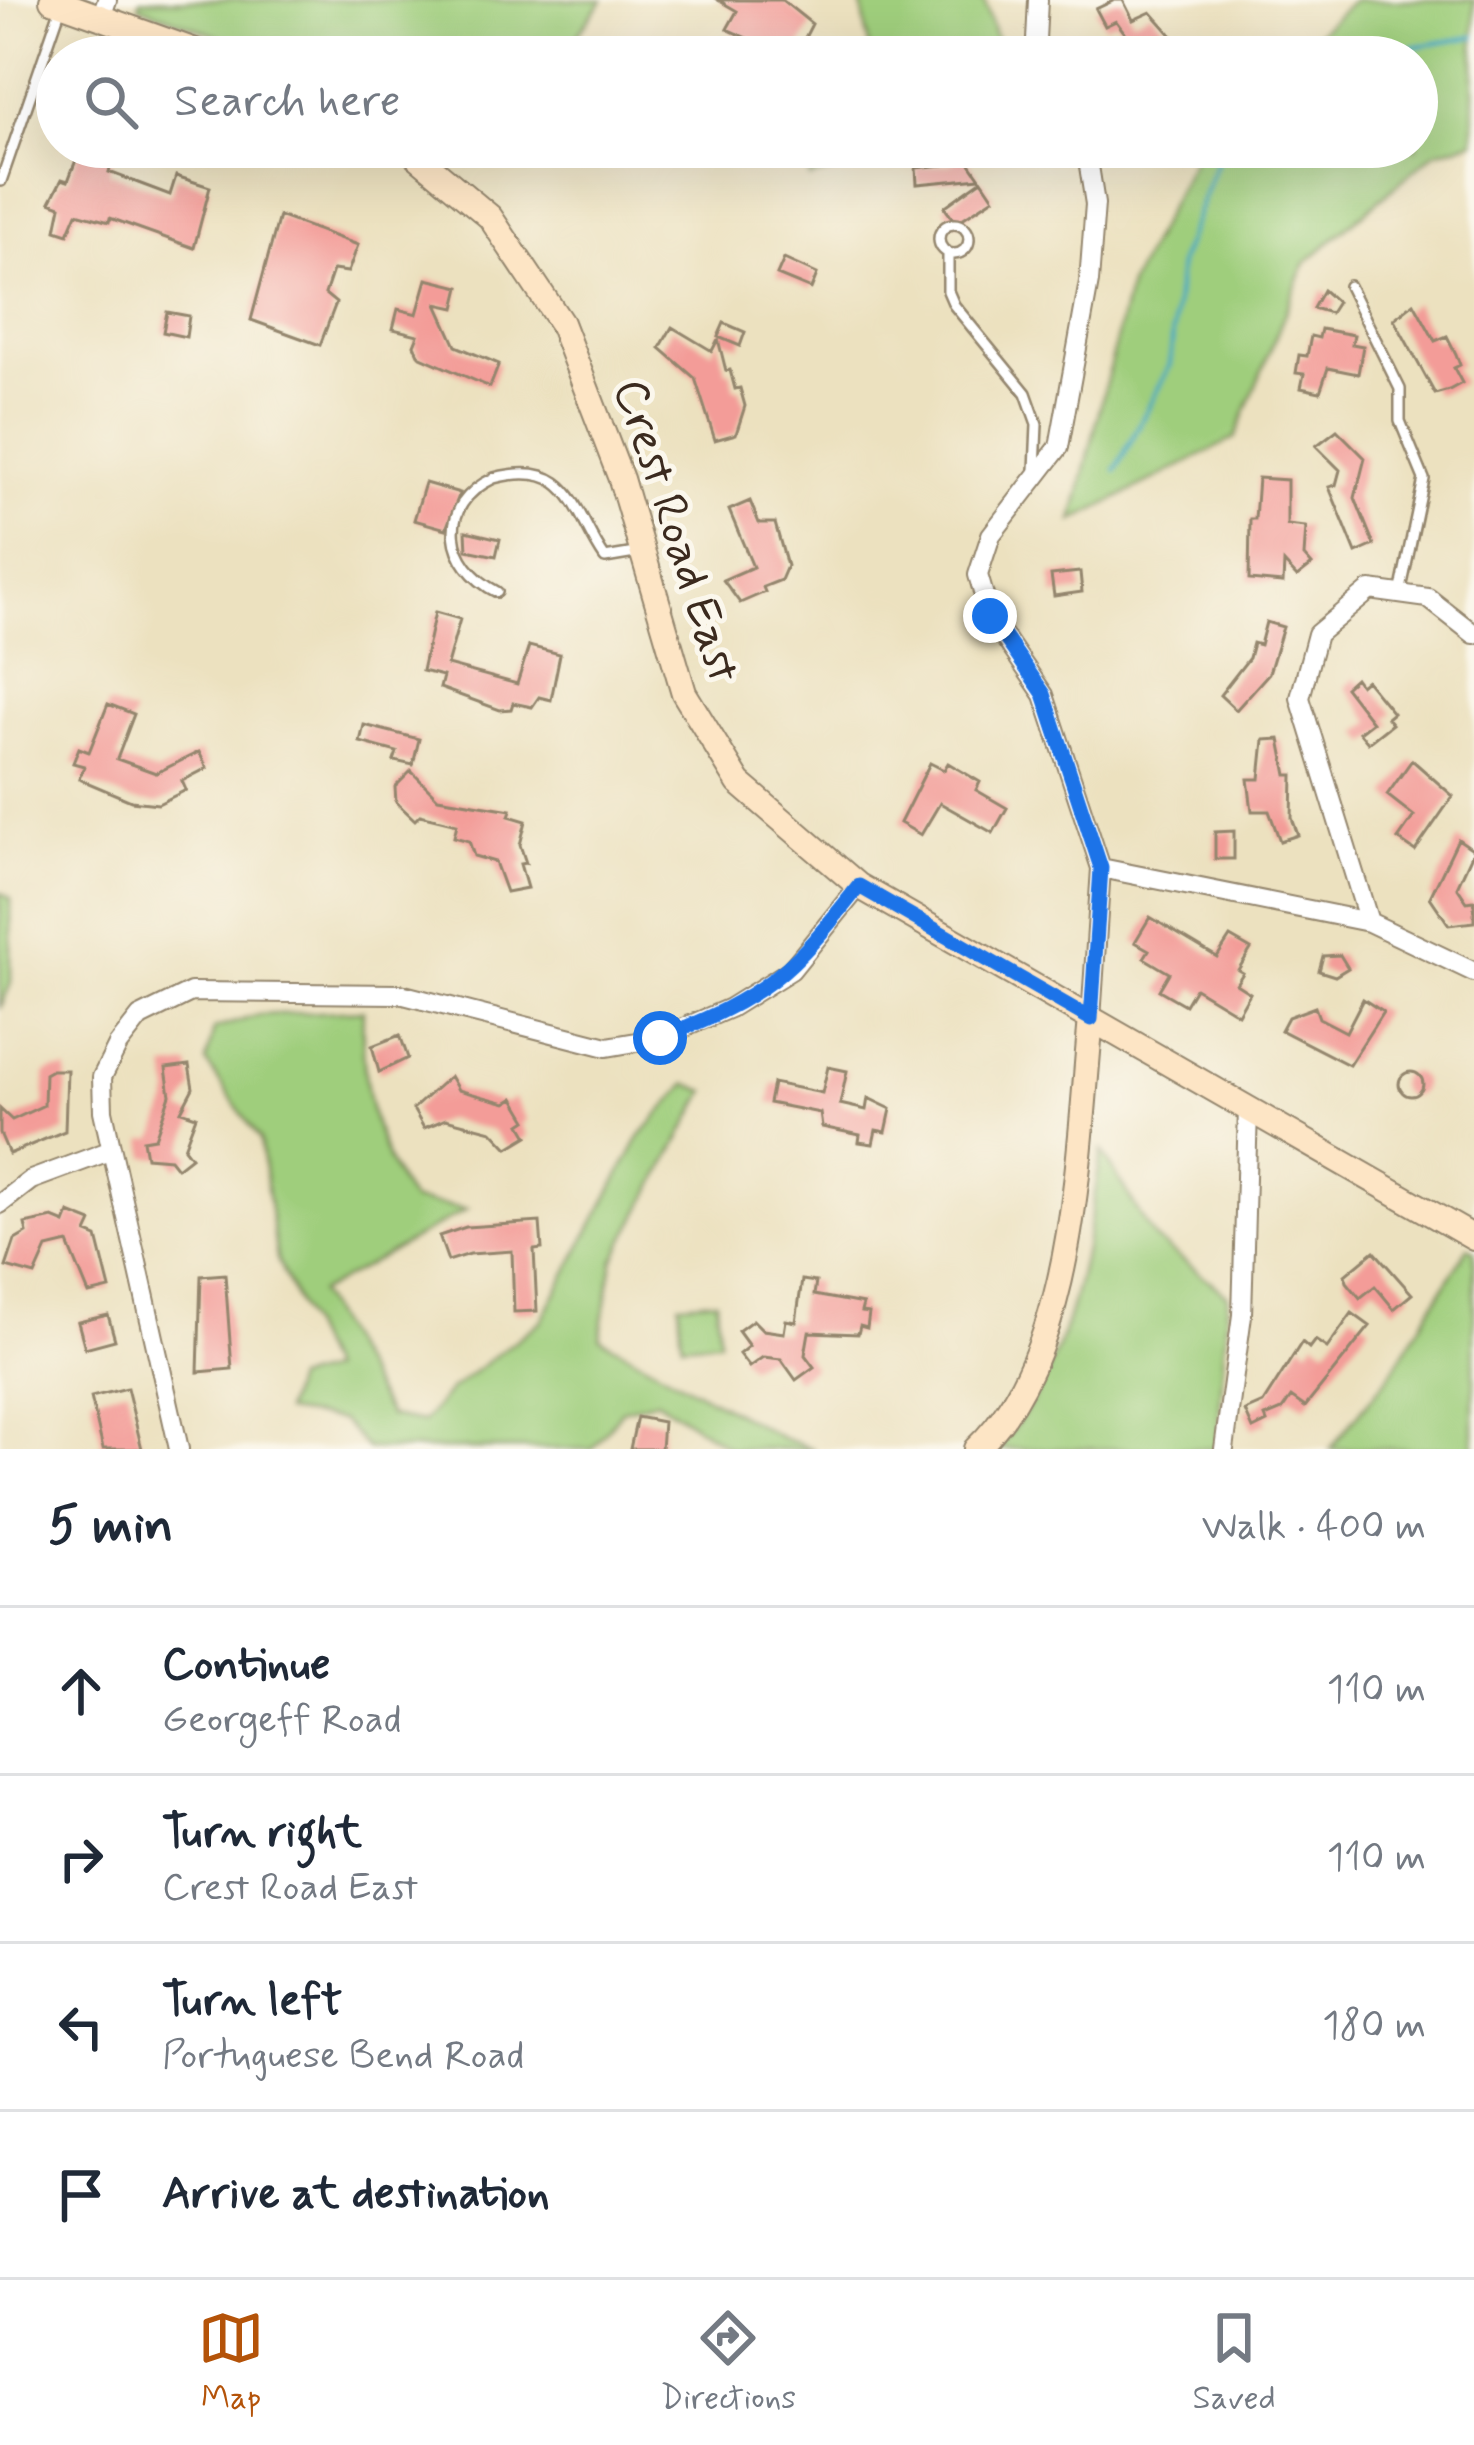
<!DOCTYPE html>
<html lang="en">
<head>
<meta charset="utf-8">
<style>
	:root { --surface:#fff; --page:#f2f2f3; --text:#1f2937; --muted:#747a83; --line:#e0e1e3; --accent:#b45309 }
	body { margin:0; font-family:Mynerve,sans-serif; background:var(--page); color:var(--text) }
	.stop { position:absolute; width:36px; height:36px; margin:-27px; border:9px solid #1a73e8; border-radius:50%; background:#fff }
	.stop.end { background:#1a73e8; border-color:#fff; box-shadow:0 3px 12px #0008 }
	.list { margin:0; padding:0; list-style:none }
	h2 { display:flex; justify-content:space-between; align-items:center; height:156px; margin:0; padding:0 48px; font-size:51px }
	h2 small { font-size:39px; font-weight:400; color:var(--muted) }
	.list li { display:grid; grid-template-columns:78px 1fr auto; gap:36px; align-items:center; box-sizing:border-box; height:168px; padding:0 48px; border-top:3px solid var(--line) }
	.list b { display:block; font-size:45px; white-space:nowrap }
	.list p { margin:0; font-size:39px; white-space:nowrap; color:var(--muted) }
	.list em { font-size:39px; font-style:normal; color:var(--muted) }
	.icon { flex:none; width:66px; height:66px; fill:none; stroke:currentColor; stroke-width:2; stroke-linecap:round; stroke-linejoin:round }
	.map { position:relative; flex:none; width:1474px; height:1449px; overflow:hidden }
	.search { position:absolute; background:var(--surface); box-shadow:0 12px 48px #0002; left:36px; right:36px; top:36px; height:132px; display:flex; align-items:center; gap:30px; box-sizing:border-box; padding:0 42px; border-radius:66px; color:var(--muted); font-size:45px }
	.sheet { height:828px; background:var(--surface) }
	nav { display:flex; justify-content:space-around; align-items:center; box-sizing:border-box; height:168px; border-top:3px solid var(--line); background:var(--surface); font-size:33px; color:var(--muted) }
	nav a { display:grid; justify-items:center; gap:6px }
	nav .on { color:var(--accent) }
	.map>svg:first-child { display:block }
	.green { fill:#9fce7c; stroke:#6d7c4d; stroke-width:3 }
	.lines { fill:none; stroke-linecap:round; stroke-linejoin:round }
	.stream { stroke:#43a8c3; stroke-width:4.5 }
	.building { fill:#f39c98 }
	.lane-casing { stroke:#94866e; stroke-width:14 }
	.street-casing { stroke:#94866e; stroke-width:22 }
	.secondary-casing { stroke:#94866e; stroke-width:28 }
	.lane { stroke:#fff; stroke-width:9 }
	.street { stroke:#fff; stroke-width:18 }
	.secondary { stroke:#fde5c5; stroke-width:24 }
	.route { stroke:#1a73e8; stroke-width:15 }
	.labels { text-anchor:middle; stroke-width:10; stroke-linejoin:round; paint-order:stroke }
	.street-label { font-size:48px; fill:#3b2a1e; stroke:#fbf7ec }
</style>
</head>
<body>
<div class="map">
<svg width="1474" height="1449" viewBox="0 0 1474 1449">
	<rect width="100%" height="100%" fill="#fbf7ec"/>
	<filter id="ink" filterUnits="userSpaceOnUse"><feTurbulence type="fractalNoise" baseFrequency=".00833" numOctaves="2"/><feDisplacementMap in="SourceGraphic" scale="24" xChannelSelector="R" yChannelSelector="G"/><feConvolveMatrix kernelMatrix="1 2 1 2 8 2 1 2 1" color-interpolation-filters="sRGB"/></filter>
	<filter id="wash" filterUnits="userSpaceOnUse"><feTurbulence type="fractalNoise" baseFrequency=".004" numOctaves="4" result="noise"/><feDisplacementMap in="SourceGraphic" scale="48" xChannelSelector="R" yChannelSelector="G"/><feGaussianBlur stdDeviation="2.7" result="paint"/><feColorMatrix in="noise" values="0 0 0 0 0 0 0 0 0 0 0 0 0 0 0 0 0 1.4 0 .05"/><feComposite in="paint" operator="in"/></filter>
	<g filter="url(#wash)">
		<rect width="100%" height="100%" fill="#ece1bf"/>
		<path class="green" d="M140 0H603L561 57H272L139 6Z
			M861 0H984L1002 57H871Z
			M1354 0H1474V141L1435 152 1305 263 1235 438 1073 521 1129 286 1199 147H1417V57H1291Z
			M803 147H925L810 178Z
			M0 892 11 899V983L0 1009Z
			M363 1010C360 1078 372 1144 411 1201L467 1209 318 1293 389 1416 423 1422 450 1390 541 1321 641 1135 687 1084 706 1091 613 1261 600 1338 782 1438 814 1449H731L656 1400 622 1410 592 1449H367L341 1420 284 1412 294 1380 329 1371 277 1259 260 1140 206 1062 214 1029 259 1015Z
			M1102 1151 1154 1238 1228 1295 1217 1449H996C1072 1370 1084 1254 1102 1151Z
			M1468 1247 1474 1250V1449H1330L1390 1375Z
			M716 1300 719 1341 682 1344 679 1303Z"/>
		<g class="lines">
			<path class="stream" d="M1385 57 1406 48 1474 37
				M1116 470 1170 365 1179 263 1218 157 1229 147"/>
		</g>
		<g id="blocks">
			<path class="building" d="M718 0H782L812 24 795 57H788L727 29 737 11Z
				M1115 0H1123L1133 20 1151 12 1174 38 1169 44 1181 57H1125L1136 48 1116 21 1105 26 1096 9Z
				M81 147H104L102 155 113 159 109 172 170 195 176 176 210 187 194 248 110 218 109 222 77 213 68 234 56 230 61 206 50 202 62 179 68 181Z
				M964 155 980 178 917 184 916 168 951 164Z
				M982 180 994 198 956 223 944 207Z
				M279 216 358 245 348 272 333 270 325 294 336 303 320 345 251 320Z
				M784 259 817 274 811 289 777 275Z
				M427 279 460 287 455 308 437 304 456 346 499 364 490 387 419 356 414 345 418 335 393 329 398 309 417 314Z
				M1323 290 1337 302 1330 313 1313 308Z
				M1414 303 1435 341 1447 336 1456 354 1460 365 1454 368 1462 383 1449 390 1435 394 1394 319Z
				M167 312 189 316 186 337 163 332Z
				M724 323 745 332 740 346 718 337Z
				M672 327 712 351 718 339 726 371 730 370 735 389 740 388 745 406 736 434 715 440 695 378 660 348Z
				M1321 329 1354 335 1352 344 1363 346 1358 374 1328 368 1320 392 1301 388 1304 374 1296 373 1299 355 1307 356 1311 336 1319 338Z
				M1337 430 1365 458 1355 498 1374 545 1356 553 1329 487 1336 485 1340 470 1316 446Z
				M1258 478 1287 480V525L1306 527 1304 556 1312 565 1297 577 1284 563 1283 583 1249 580 1250 519H1255Z
				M425 483 460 493 446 529 414 520Z
				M750 501 759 523H775L787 566 781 580 763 587 765 592 740 603 723 580 753 567 729 510Z
				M466 531 500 539 496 556 467 550Z
				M1080 572 1082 592 1054 596 1051 575Z
				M435 612 460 619 447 665 517 684 529 646 560 654 551 700 539 697 532 707 513 703 511 709 500 710 440 688 443 676 422 671Z
				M1266 622 1283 627 1269 673 1236 710 1220 695 1249 658 1253 643 1260 645Z
				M1355 678 1360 685 1366 680 1393 713 1387 718 1392 724 1368 743 1359 732 1372 722 1345 687Z
				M108 704 134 714 117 759 156 773 199 752 207 768 182 781 186 790 158 804 131 801 79 779 84 766 73 763 79 748 89 752Z
				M364 725 419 739 413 765 394 761 397 752 360 742Z
				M1280 739 1287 775H1293L1292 818 1298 835 1280 841 1269 811H1252L1248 779H1260L1264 740Z
				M1412 760 1453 796 1415 851 1398 839 1414 816 1387 795Z
				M930 763 944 770 948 763 980 782 976 790 1007 808 993 833 940 803 921 835 900 823Z
				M411 771 438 798 511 810 509 816 526 821 520 845 526 863 520 864 527 888 506 892 495 862 474 856 469 841 454 837 457 824 420 815 415 820 396 802 395 787Z
				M1234 831V859H1215V832Z
				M1458 839 1474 850 1457 887 1467 902 1474 901V922L1449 925 1430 897Z
				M1150 917 1217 957 1230 937 1251 949 1238 970 1243 973 1236 984 1250 993 1238 1014 1195 988 1185 1005 1159 990 1169 973 1144 958 1149 950 1135 942Z
				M1340 955 1348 968 1335 976 1319 971 1323 956Z
				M1363 999 1383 1012 1349 1065 1281 1030 1288 1017 1315 1007 1319 1018 1346 1032Z
				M400 1035 408 1058 379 1072 372 1046Z
				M189 1065 193 1088 181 1111 196 1116 184 1148 191 1157 177 1168 170 1159 146 1157 143 1140 155 1138 170 1095 166 1068Z
				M828 1067 847 1071 840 1104 866 1110 868 1098 891 1109 886 1132 876 1130 873 1144 859 1142 860 1135 822 1127 820 1113 769 1103 773 1083 822 1093Z
				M52 1070H67L65 1131 9 1154 0 1133V1109L12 1120 44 1105 45 1074Z
				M1399 1084a12 12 0 1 1 24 0a12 12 0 1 1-24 0Z
				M450 1076 458 1090 506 1103 514 1098 527 1120 521 1124 528 1136 508 1148 492 1131 446 1119 424 1128 413 1109Z
				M69 1213 92 1222 87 1233 97 1237 110 1289 89 1294 68 1243 47 1248 35 1275 6 1267 15 1240 27 1233 25 1224 53 1218 65 1223Z
				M540 1222 542 1249 534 1250 537 1311 514 1312 512 1251 470 1254 448 1261 439 1236 466 1227Z
				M1374 1251 1412 1294 1394 1309 1375 1286 1360 1298 1347 1282 1345 1275Z
				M225 1274 232 1369 198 1372 201 1276Z
				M802 1280 816 1282 814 1295 863 1304 861 1312 869 1313 867 1328 860 1326 858 1334 809 1332 805 1355 814 1367 796 1380 781 1359 763 1357 749 1367 739 1354 749 1346 738 1331 753 1320 763 1330 784 1333 786 1320 796 1322Z
				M1352 1313 1370 1326 1305 1407 1291 1397 1282 1410 1265 1417 1267 1422 1253 1429 1245 1411 1263 1403 1302 1342 1309 1348 1315 1340 1327 1348Z
				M108 1315 115 1340 85 1348 78 1322Z
				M127 1388 142 1449H103L91 1397Z
				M637 1417 663 1422 661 1449H630Z"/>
		</g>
	</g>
	<g filter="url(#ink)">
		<use href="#blocks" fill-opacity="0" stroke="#94866e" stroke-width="3"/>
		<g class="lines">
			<g class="lane-casing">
				<path id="lane" d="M1 181 62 4
					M939 239a15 15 0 1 1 30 0a15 15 0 1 1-30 0Z
					M948 253V291L954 305 1026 393 1037 424 1035 470
					M1349 286 1400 389V421L1424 479 1400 594
					M497 592C446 566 435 505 494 478 572 458 572 510 605 558L641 552"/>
			</g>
			<g class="street-casing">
				<path id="street" d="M1038 0 1036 40 1045 57
					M101 17 107 0
					M1086 147 1095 204 1089 282 1059 447 991 535 978 575 990 616 1044 695 1101 868 1091 1019
					M1101 868 1369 922 1474 972
					M1369 922 1300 698 1317 634 1370 590 1428 598 1474 634
					M0 1204 31 1180 109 1151
					M179 1449 103 1111 102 1077 118 1045 140 1017 191 992 400 994 607 1047 660 1038 730 1008 791 970 859 886
					M1224 1449 1242 1315 1248 1109"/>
			</g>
			<g class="secondary-casing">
				<path id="secondary" d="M52 0 212 57
					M406 147 490 217 561 323 621 479 684 693 739 783 859 886 1474 1238
					M976 1449C1077 1355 1078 1148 1091 1019"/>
			</g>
			<use href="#lane" class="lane"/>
			<use href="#street" class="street"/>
			<use href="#secondary" class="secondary"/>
		</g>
	</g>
	<g class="lines" filter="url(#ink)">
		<path class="route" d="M660 1038C766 996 790 974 859 886L1091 1019 1101 868 1044 694 990 616"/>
	</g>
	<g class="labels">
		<g class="street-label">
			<text transform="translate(679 530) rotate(72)" y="17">Crest Road East</text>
		</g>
	</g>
</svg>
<div class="stop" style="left:660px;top:1038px"></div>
<div class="stop end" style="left:990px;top:616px"></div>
<div class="search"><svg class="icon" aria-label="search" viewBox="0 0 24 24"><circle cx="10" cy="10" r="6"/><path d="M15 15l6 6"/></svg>Search here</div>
</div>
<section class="sheet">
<h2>5 min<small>Walk · 400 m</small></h2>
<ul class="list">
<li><svg class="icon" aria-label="ahead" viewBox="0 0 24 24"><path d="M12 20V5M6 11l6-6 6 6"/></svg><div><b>Continue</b><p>Georgeff Road</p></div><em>110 m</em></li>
<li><svg class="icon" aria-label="right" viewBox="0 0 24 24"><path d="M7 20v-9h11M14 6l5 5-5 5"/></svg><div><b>Turn right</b><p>Crest Road East</p></div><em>110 m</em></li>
<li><svg class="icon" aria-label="left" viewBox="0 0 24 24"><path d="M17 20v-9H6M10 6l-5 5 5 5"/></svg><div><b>Turn left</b><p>Portuguese Bend Road</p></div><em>180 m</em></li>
<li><svg class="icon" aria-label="arrive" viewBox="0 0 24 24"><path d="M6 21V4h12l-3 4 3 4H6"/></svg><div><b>Arrive at destination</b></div></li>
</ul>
</section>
<nav>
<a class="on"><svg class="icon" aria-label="map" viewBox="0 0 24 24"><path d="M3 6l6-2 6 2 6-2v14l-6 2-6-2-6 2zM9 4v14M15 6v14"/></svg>Map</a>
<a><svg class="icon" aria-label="directions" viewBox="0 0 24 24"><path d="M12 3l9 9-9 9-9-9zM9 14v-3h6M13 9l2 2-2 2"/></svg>Directions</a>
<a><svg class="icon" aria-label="saved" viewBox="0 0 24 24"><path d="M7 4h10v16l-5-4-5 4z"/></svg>Saved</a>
</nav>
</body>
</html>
